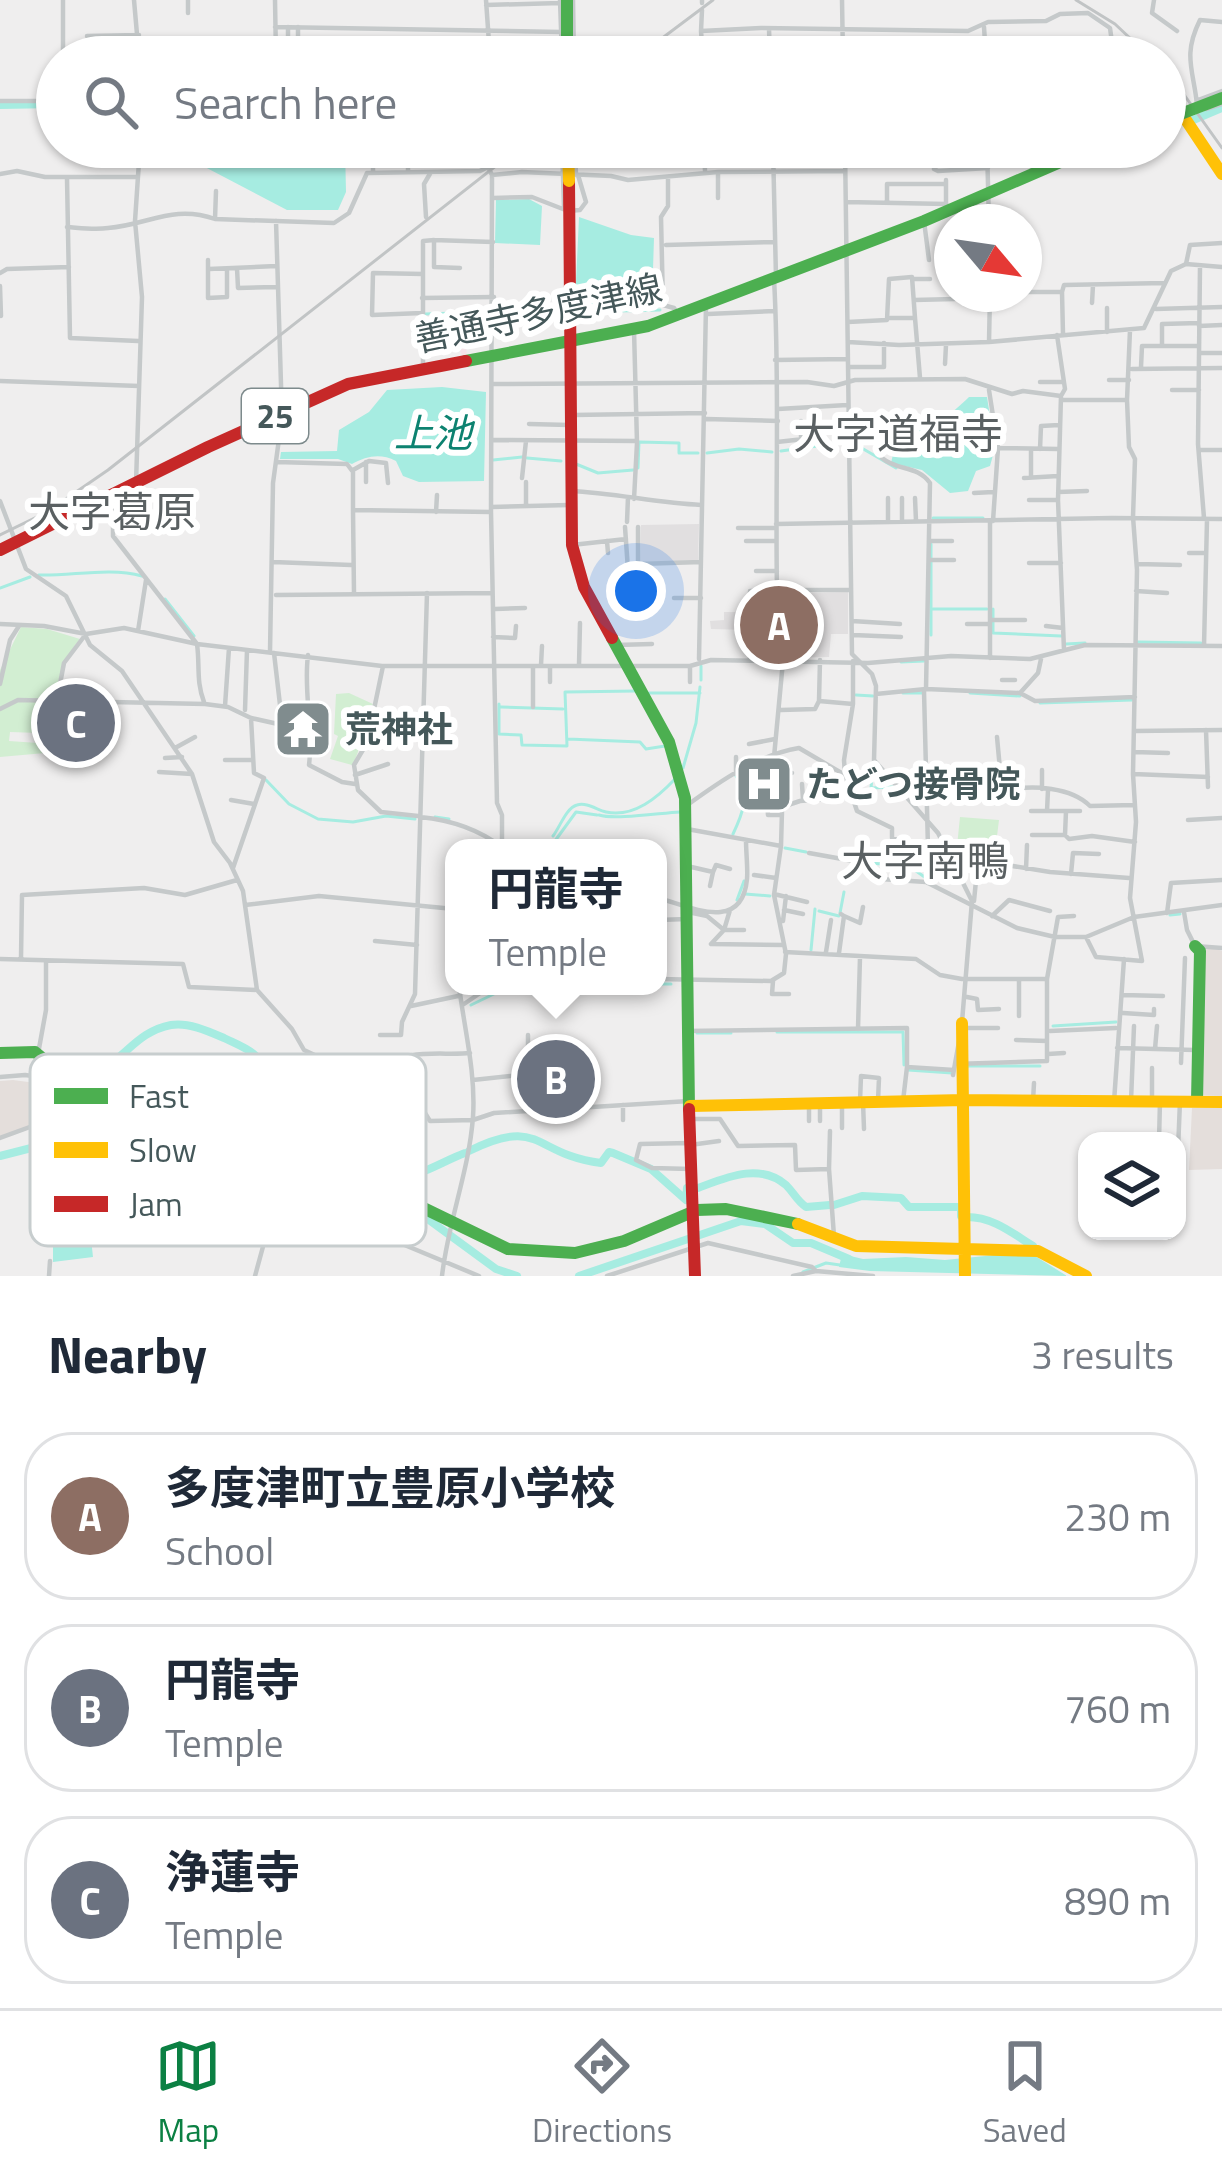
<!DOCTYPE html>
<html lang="en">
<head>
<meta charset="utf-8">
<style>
	:root { --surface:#fff; --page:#f2f2f3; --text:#1f2937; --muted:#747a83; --line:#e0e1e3; --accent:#0b8043 }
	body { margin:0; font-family:"Titillium Web","Noto Sans JP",sans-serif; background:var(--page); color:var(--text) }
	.controls { position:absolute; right:36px; bottom:36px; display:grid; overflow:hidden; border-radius:24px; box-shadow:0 3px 9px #0004 }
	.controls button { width:108px; height:108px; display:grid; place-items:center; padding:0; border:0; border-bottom:3px solid var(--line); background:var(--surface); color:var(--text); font:60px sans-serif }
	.compass { position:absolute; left:934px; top:204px; width:108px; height:108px; border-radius:50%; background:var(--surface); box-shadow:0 3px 9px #0004; rotate:119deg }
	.you { position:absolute; left:636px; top:591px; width:42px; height:42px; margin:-30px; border:9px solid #fff; border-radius:50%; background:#1a73e8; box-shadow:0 0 0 18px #1a73e833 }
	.badge { display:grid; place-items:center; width:78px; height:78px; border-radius:50%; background:var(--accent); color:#fff; font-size:39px; font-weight:700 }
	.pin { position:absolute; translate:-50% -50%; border:6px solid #fff; box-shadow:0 3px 12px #0006 }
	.popup { position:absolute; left:445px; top:839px; width:222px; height:156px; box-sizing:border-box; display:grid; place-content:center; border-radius:24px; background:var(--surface); filter:drop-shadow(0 3px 9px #0005); font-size:39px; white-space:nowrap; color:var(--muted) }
	.popup b { font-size:45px; color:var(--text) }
	.popup::after { content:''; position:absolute; left:50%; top:100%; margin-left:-24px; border:24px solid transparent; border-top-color:var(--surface) }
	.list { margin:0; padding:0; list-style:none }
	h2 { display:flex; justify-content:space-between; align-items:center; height:156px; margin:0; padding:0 48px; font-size:51px }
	h2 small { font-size:39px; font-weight:400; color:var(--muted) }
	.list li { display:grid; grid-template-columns:78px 1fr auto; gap:36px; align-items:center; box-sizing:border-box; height:168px; margin:0 24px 24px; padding:0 24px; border:3px solid var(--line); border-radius:48px }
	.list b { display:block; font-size:45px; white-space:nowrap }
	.list p { margin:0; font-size:39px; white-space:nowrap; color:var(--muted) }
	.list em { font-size:39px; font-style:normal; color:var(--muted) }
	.icon { flex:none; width:66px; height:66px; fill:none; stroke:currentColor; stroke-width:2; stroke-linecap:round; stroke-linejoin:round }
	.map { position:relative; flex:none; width:1222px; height:1276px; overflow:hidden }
	.search { position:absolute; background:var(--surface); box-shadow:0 3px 9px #0004; left:36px; right:36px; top:36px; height:132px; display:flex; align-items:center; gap:30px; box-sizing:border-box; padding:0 42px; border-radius:66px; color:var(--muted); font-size:45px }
	.sheet { height:732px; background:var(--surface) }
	nav { display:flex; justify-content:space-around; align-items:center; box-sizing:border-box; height:168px; border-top:3px solid var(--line); background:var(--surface); font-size:33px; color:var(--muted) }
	nav a { display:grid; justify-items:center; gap:6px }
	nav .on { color:var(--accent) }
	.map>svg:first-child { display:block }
	.commercial { fill:#e4dedb }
	.education { fill:#e1dfe0 }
	.medical { fill:#f5e4e9 }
	.green { fill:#d2eed2 }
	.water { fill:#a6ece1 }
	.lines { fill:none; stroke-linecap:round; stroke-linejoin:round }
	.stream { stroke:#a6ece1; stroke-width:3 }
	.river { stroke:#a6ece1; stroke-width:8 }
	.street { stroke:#c5c9ca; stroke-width:4.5 }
	.fast { stroke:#4caf50; stroke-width:12 }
	.slow { stroke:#ffc107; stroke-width:12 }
	.jam { stroke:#c62828; stroke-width:12 }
	.rail { stroke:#c1c4c5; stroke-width:3 }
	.fast-bridge { stroke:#4caf50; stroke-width:12 }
	.slow-bridge { stroke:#ffc107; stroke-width:12 }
	.labels { text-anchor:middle; stroke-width:12; stroke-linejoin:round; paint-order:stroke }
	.shield { fill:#fff; stroke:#7d8a8c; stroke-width:3 }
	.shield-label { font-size:33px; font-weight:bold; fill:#45585a }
	.street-label { font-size:36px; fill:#45585a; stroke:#fff }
	.poi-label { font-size:36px; font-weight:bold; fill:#45585a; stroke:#fff; text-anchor:start }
	.water-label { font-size:39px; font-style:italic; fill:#0d8270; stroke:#fff }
	.quarter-label { font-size:42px; fill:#5a6062; stroke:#fff }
	.key { fill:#fff; stroke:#c7cdce; stroke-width:3 }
	.key-label { font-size:33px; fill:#45585a }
</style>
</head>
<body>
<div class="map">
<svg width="1222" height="1276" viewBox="0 0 1222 1276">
	<rect width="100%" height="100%" fill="#efeeee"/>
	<path class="commercial" d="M1213 948 1222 951V1096L1200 1095 1203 950Z
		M13 1080 82 1089 80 1100 43 1122 0 1137V1081Z
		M1192 1108H1222V1169L1189 1170Z"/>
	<path class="education" d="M699 524 698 561 640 562 641 525Z
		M848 592V634H831L829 657 753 658 751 630 711 629 710 621 724 620V612H751V594Z"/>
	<path class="medical" d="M493 314 492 323 463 324 467 356 463 357 460 351 424 353V315Z"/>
	<path class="green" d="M752 592H804L800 658 751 657Z
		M21 627 47 629 80 639C57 665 56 702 39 733L10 732 9 741 38 743 45 753 0 757V670Z
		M349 693 373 704C362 721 365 743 352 765L330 759 338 736 334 734 336 694Z
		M960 817 999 820 994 860 956 856Z"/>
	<path class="water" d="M199 147H345L346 192 338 210H287L203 166Z
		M529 199 542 206 540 245 495 243 496 200Z
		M579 217 631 235 654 238 652 301 575 305Z
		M442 387 486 392 484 481 419 482 403 476 396 461C380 453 367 456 352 464L338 459H280L281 452 337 451 339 430 369 412 387 390Z
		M969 397H987L995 448 990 466 976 471 968 491 950 493 922 470 891 463 899 429C929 434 949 416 969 397Z
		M89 1220 93 1257 53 1262V1221Z
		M842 1254 863 1259 906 1257 945 1260 995 1255 1035 1256 1067 1276 870 1271 839 1267Z"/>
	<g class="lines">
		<path class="stream" d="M496 312H565
			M576 312 660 310
			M425 314 489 312
			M853 443 896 468
			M781 451 846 442
			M707 453 739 449 772 452
			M527 458 561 461
			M493 460 522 457
			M576 464 598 473 633 470
			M638 468 639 442 679 443V453H698
			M933 518H983
			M39 575C73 576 109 567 142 576
			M0 588 30 577
			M165 599 194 636
			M933 609H987
			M993 609V633L1061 636
			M931 635V544
			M1138 642 1201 643
			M1066 644 1085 643
			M901 662 924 661
			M701 680V666
			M649 693H700
			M903 693H922
			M970 693 1020 696
			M856 695 873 696
			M1040 703 1132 700
			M499 704V734L521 735 522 745 567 746 565 692 636 691
			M501 707 563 709
			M568 739 640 742 646 749 665 746
			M683 768 696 723 700 687
			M739 774 772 761
			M868 776 872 777 871 788 893 787
			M266 780 289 804 318 819 353 822 386 816 415 819
			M599 815C615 820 660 813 680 812
			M435 817 449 819
			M733 834C742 815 751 795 736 776
			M553 836C560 827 566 808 577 805 587 802 597 810 606 812 634 818 658 797 675 779
			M552 845 576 812 597 815
			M785 848 806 852
			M869 863 909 866 933 883
			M745 894 770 896
			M737 900 744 881
			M819 911 839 916
			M840 913 844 892
			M1170 915 1180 914
			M811 950 815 909
			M658 984H671
			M504 992 606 986
			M471 1005 498 992
			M1053 1026 1116 1022
			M777 1032H903L904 1065
			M697 1033H731
			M908 1070 952 1073
			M966 1074 967 1066H1040
			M803 1272 826 1263 840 1265"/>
		<path class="river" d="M0 105 57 104
			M1191 121 1222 108
			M49 1058C118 1096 118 1035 171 1025 188 1022 208 1031 224 1038 234 1043 248 1048 256 1056 295 1092 331 1185 397 1178 422 1176 443 1161 465 1153
			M469 1151C541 1115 534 1155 601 1163L609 1152 613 1153 651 1169 686 1200 687 1188
			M0 1156 133 1122 282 1190 311 1197H356L425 1217 496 1269 517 1276
			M698 1188C725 1178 759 1162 786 1185 794 1193 797 1201 806 1207L830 1205
			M834 1205 862 1196 901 1198 909 1207H961V1216
			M967 1217C993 1217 1012 1233 1033 1246
			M579 1276 741 1221 765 1224 793 1243H811L849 1259"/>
		<path class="street" d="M134 0 139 57
			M275 0 276 57
			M486 0 490 57
			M560 0 562 57
			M573 0 574 57
			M702 0V3
			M842 0 843 57
			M1154 0 1152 13 1177 31
			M486 5 560 3
			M188 13V0
			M1222 22 1200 20C1182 56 1194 71 1197 105L1206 109 1222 104
			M275 27 562 32
			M984 27 986 57
			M769 29 770 57
			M701 31 702 10
			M87 36 139 35
			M1036 50 1114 46
			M63 57V0
			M89 57 90 36
			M288 57V27
			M298 57V27
			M703 57 701 31 761 28 968 31 988 22 1046 21 1060 14 1088 13 1110 28 1114 57
			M1198 100 1222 91
			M0 101H57
			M373 147V173
			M488 147V167L492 175 491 512 497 803 502 815V848
			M562 147 564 207
			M575 147 576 175
			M704 147 705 171
			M773 147 776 278
			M845 147 852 654 872 674 876 686 874 760 938 833 972 901 962 1022
			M922 147 938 157 934 169 938 171 988 168
			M987 147 989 222
			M1031 147 1032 171
			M373 152 408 153
			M1014 152V147
			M628 157V147
			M408 171V147
			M0 174 17 171 45 177H136
			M492 175 522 172 611 176 628 180 718 172 845 171
			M668 177V206L661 217 663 305 674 308 679 316
			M67 178 70 338 138 341
			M493 198 532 197 568 211 580 210 586 202 578 175
			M718 198V174
			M846 202 946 204 951 210
			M887 203V184H946
			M946 204V180
			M426 217 424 184 431 172
			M215 219 216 191
			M924 221 929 260
			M67 227C81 228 95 230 108 228 148 225 173 204 215 219L334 223 349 213 367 173 480 171 488 167
			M434 240 493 242
			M666 245 775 242
			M208 260V298L227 297V269
			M1186 264 1222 267
			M1200 266 1198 444 1204 518
			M237 268 238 288 276 287
			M209 269 276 266
			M0 273 7 269 69 267
			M774 279C780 383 775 486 777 590H850
			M914 279H930
			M0 286 1 316
			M1024 292H1062L1063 334
			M1062 292 1064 285 1164 283
			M422 298 494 297
			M914 300 955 299
			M1092 303 1093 285
			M1156 309 1222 307
			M422 313 372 315 373 273 423 274
			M708 314 775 311
			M915 318 920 378
			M848 322 887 320 889 279 912 277 915 318H890
			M1199 326 1222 325
			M634 330 637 443 634 499
			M1107 332V308
			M1057 335 1065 389 1061 396 1058 500 1064 650
			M848 342 899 345 989 342 1144 328 1171 271 1186 264 1190 245 1222 243
			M989 342 990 294
			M1162 346V324L1199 323
			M1199 353H1222
			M775 360 848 359
			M945 364 946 345
			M849 367H884V343
			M1141 367 1142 346H1199
			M423 368V241L434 240V267L460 268
			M1132 369 1222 368
			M1109 380H1129
			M0 381 139 386
			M1040 382H1064
			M493 384 807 382 834 386 855 380 965 379 1012 394 1023 391 1061 396
			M989 390 998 448 993 521
			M1172 390H1199
			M1061 400H1127
			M778 409 847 405
			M573 415 705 413
			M706 419 778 421
			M801 421V439
			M529 424 569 425
			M492 440 636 441
			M777 442 822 437
			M998 448 1058 449
			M1040 449 1041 426 1059 425
			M1199 450H1222
			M882 458C897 471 917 465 930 483L926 689
			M277 462 347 464 353 472V510L491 512
			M353 470 369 461 386 463 388 483
			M1031 476V449
			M522 478 526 441
			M1024 478 1058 476
			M366 482V462
			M526 482V505
			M136 483 142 297 135 221 140 147
			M570 491C615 493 657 503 701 505
			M1058 492 1087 491
			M974 493 993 492
			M113 494V536L197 644C200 666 196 681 204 702
			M902 498V521
			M915 498 916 521
			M1029 500H1058
			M0 501 26 569 66 596 90 645 122 671 192 774 214 842 230 863 243 891 257 990 292 1029 304 1050 323 1059 331 1070 367 1140 408 1201
			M491 507 569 505
			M353 510 354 594
			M436 512 437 495
			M627 522 628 497
			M888 522V498
			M776 524 1112 518 1222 519
			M625 527 628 570
			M638 527V564L701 562
			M738 528H776
			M607 541 608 553
			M746 541H776
			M929 541H952
			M572 545 626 539
			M1189 553H1205
			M929 560H954
			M273 562 351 565
			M1029 563H1061
			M1137 564 1180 565
			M756 571H777
			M1136 591 1167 593
			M276 595 492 593
			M674 598H701
			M495 609 525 608
			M990 620H1025
			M852 621 900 624
			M0 624 44 626 86 634 124 628 197 644 382 666H690L711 660 868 663 951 656 1030 659 1085 645 1222 646
			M967 624H990
			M1046 626 1063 628
			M138 631 146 580
			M853 635 901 637
			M493 637 515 638 516 626
			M616 645 652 644
			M1204 646 1207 520
			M270 652 273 483 282 417 276 221
			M274 653 282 722
			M308 655C303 693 314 728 309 765L342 782 355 784
			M990 658V521
			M699 659 706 305
			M750 660V591L777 590
			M853 661V704L844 760 845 775H872L874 761
			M541 665 542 646
			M579 665 580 623
			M383 666 367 743 354 765 358 790 381 812 418 816
			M690 666V682
			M1002 680H1015
			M550 682V667
			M0 684 10 640 19 626
			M1020 693 1035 701 1135 697
			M876 694 926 689 1020 693 1038 673 1041 659
			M819 701 853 704
			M225 706 229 648
			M533 707V667
			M0 709 18 700 205 704 228 707 251 718 278 724 307 718
			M55 710 82 716
			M245 710 247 650
			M781 710 815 709 819 701 820 660
			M1206 730 1208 787
			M1135 731 1222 730
			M997 737 1002 791
			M749 744 775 739
			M175 748 195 737
			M47 752 41 748 46 724 55 710 64 663 86 634
			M1134 752 1168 753
			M165 758 182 757
			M225 760H253
			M1042 770V789
			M159 772 192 774
			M736 774V757
			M776 774 792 773
			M1133 774 1208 777
			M355 775 388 764
			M929 782C950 782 966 790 987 793 1001 796 993 793 1006 790 1034 785 1071 787 1090 806L1134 805
			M802 784 803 800
			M779 798 767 799 768 815H782
			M231 800 254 804
			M686 806C719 782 757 755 799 748L845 775 857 811 892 828V838L928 848 924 691
			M782 807 800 801 850 797
			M1031 811H1080
			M1047 811 1048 790
			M1066 811 1065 835 1069 839 1092 836 1135 842
			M420 817C450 820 479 829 503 848
			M1188 820 1222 818
			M687 829 781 846
			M1032 835H1065
			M928 848 950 856 1050 872 1129 878
			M809 853 870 864 880 879 926 882 1017 928 1055 937H1086L1134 917 1222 905
			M687 866 713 872 710 886
			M233 868 264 778 254 773 251 718
			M1026 869 1027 845
			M713 872 716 865 730 869
			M1071 874 1073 853 1099 854
			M754 875 776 878
			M774 894 807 902
			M658 898C689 906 742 934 747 879 748 869 746 853 746 840
			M974 901 978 860
			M245 905 319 896 454 909
			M730 910 724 930H744
			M784 910 803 914
			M688 912 707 916 724 930 711 944 784 945
			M1184 912 1187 930 1195 946 1222 948
			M1167 913 1171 883 1222 880
			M844 916 860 923 863 907
			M992 916 1009 900 1050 911
			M658 920 687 919
			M783 921 786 896
			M1086 937 1096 957 1142 961 1130 898 1136 822 1133 774 1137 570 1133 517 1135 459 1129 447 1127 400 1130 330
			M375 941 417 945
			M785 952 916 959 940 975 962 979H1047
			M826 952 831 920
			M839 953 844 916 841 914
			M21 958 22 895 144 888 185 895 237 880
			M0 959 183 964 189 987 257 990
			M449 962 454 959
			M658 979 771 981 784 973 786 954 774 895 781 846 782 811 774 757 783 661
			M773 981 772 994H789
			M1123 995 1163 996
			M967 997 977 999 978 1010 999 1009
			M464 1004 486 989 523 986
			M411 1006 458 996
			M1123 1013 1154 1015V1009
			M1019 1016V980
			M962 1028H998
			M858 1029 860 957
			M686 1031 907 1028V1067L954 1070
			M1050 1031 1116 1028
			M380 1035H401L402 1022 415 994 427 593
			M1016 1040 1047 1041
			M1117 1048 1195 1050
			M1155 1049 1157 1026
			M38 1054 46 1010V961
			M1048 1054 1064 1053
			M1181 1063 1185 958
			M955 1064 1047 1061V979L1058 917 1074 916
			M1152 1068V1101
			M953 1075 960 1036
			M0 1077 25 1075 55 1079 61 1075
			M473 1080 528 1074V1035
			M137 1091 139 1098C198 1136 279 1204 354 1187
			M860 1101 861 1076 879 1078 878 1101
			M903 1101 907 1067
			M1033 1101 1034 1083
			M1131 1101 1134 1026
			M863 1102 864 1129
			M1114 1102 1124 959
			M842 1103V1128
			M623 1105V1120
			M351 1106 392 1116 425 1113 430 1121 473 1120 494 1113 689 1101
			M357 1107C374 1097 374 1084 385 1069 402 1047 444 1056 470 1053
			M690 1119H720L738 1146 795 1145 796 1170 829 1169 834 1236
			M809 1121V1103
			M820 1121V1103
			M0 1138 60 1116 104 1087
			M1159 1141 1160 1101
			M689 1143 640 1144 636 1160 652 1168 691 1169
			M690 1145 719 1141
			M829 1169 830 1131
			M1177 1175 1180 1101
			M49 1276 50 1261
			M255 1276 264 1243 263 1226 268 1222 287 1227 321 1223 383 1236 479 1276
			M442 1276C448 1222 469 1171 473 1117 476 1073 464 1027 459 986
			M607 1276 708 1243 812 1267 816 1271 873 1276
			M793 1276 816 1271"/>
		<path class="fast" d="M567 0V57
			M466 361 648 326 924 221 1095 147
			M612 638 669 742 685 798 689 1109
			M1195 946 1200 951 1197 1101
			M0 1053 35 1052 70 1081 171 1095 247 1115 298 1140 345 1181 411 1202 508 1249 575 1253 624 1241 697 1210 726 1209 798 1224"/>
		<path class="slow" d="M1165 113 1176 110 1184 117 1222 174
			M962 1023 965 1276
			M690 1106 964 1100 1222 1102
			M798 1224 856 1246 1038 1251 1086 1276"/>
		<path class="jam" d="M569 181 572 545 584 587 612 638
			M0 550 208 447 348 384 466 361
			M689 1109 695 1276"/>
		<path class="rail" d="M1076 0 1115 24 1150 57
			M637 57 713 0
			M1165 68 1222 148
			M0 535 47 512 108 470 520 147"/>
		<path class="fast-bridge" d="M1165 120 1222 98"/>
		<path class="slow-bridge" d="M568 147 569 181"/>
	</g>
	<defs>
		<g id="temple-square" transform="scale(3)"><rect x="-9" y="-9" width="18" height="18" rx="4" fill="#808c8e" stroke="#fff"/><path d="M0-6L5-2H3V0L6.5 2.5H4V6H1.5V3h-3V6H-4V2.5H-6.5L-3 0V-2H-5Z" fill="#fff"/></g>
		<g id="hospital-square" transform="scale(3)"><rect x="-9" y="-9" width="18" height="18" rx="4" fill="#808c8e" stroke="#fff"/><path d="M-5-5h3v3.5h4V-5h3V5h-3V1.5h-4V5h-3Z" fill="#fff"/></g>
	</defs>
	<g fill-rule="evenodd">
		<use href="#temple-square" x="303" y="729"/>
		<use href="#hospital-square" x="764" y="784"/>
	</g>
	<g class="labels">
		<rect class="shield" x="242" y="389" width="66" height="54" rx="9"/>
		<g class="shield-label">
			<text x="275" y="428">25</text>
		</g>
		<g class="street-label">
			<text transform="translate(538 313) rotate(-12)" y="13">善通寺多度津線</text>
		</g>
		<g class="poi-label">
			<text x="345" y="742">荒神社</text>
			<text x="806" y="797">たどつ接骨院</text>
		</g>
		<g class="water-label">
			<text x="433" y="447">上池</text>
		</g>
		<g class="quarter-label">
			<text x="898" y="449">大字道福寺</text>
			<text x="112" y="527">大字葛原</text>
			<text x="925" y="876">大字南鴨</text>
		</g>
	</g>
	<rect x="30" y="1054" width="396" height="192" rx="18" class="key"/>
	<rect x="54" y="1088" width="54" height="16" fill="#4caf50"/>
	<rect x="54" y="1142" width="54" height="16" fill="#ffc107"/>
	<rect x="54" y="1196" width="54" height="16" fill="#c62828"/>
	<g class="key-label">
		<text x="129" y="1108">Fast</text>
		<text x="129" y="1162">Slow</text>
		<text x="129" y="1216">Jam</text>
	</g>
</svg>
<div class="controls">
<button><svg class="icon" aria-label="layers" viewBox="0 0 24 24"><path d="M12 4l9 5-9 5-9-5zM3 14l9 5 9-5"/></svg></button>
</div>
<svg class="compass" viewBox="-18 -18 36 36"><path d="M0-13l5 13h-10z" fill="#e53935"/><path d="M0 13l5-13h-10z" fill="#747a83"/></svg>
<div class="you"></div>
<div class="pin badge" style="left:779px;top:625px;background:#8d6e63">A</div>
<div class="pin badge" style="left:556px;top:1079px;background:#6b7280">B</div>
<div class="popup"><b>円龍寺</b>Temple</div>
<div class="pin badge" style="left:76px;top:723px;background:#6b7280">C</div>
<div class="search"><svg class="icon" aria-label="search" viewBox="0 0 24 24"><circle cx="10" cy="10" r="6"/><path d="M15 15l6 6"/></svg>Search here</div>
</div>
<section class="sheet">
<h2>Nearby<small>3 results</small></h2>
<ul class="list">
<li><span class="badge" style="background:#8d6e63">A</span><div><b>多度津町立豊原小学校</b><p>School</p></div><em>230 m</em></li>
<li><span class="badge" style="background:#6b7280">B</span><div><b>円龍寺</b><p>Temple</p></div><em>760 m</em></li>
<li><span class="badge" style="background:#6b7280">C</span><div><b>浄蓮寺</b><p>Temple</p></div><em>890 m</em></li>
</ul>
</section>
<nav>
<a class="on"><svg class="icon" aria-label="map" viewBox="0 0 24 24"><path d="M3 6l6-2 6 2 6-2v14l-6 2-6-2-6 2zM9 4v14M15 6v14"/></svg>Map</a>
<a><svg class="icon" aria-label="directions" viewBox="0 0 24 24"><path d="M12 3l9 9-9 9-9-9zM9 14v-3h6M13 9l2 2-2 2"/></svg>Directions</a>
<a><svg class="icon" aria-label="saved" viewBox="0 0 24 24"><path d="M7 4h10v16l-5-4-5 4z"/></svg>Saved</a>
</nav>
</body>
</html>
